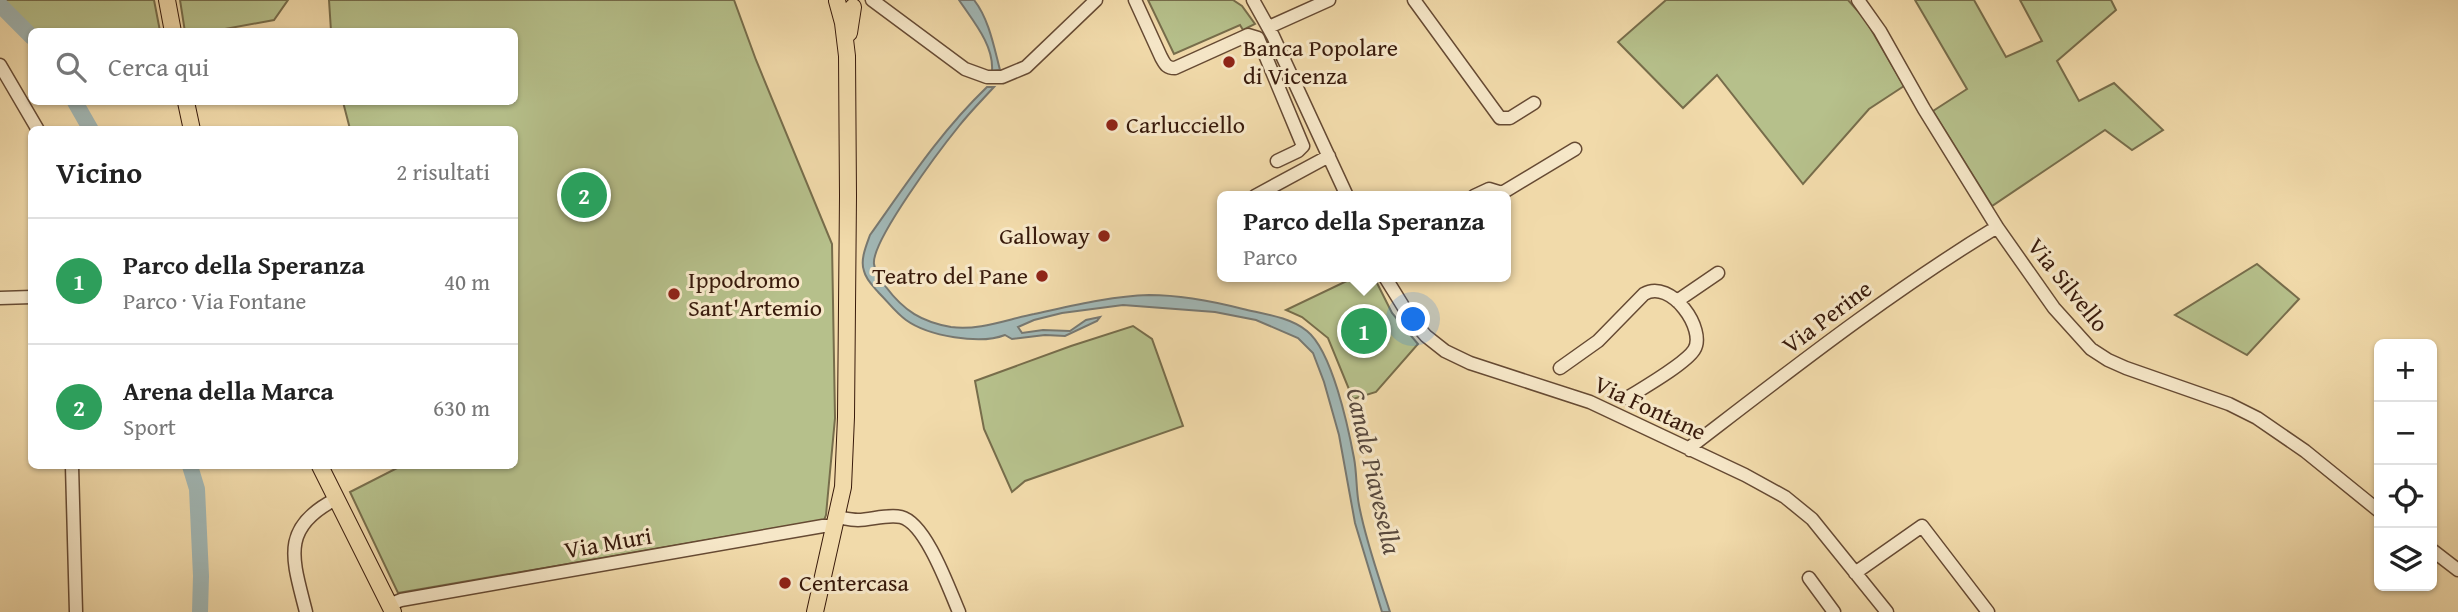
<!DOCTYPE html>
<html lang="it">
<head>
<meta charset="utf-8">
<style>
	:root { --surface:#fff; --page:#f2f2f2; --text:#222; --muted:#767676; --line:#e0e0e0; --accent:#0f766e }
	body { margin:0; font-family:"Gentium Book Plus",serif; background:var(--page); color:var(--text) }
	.controls { position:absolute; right:21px; bottom:21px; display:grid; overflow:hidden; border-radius:10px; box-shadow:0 2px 5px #0004 }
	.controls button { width:63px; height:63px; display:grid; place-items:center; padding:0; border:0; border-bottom:2px solid var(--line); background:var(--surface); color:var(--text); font:35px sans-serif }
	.you { position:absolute; left:1414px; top:320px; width:24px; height:24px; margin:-18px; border:5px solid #fff; border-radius:50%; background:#1a73e8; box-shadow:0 0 0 10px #1a73e833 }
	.badge { display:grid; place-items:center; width:46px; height:46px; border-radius:50%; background:var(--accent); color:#fff; font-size:23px; font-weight:700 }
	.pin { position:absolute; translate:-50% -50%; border:4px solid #fff; box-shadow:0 2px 7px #0006 }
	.popup { position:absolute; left:1217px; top:191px; width:294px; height:91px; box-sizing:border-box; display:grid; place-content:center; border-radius:10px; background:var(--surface); filter:drop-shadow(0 2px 5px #0005); font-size:23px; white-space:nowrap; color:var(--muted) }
	.popup b { font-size:26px; color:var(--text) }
	.popup::after { content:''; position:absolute; left:50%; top:100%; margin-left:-14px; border:14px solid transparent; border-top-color:var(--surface) }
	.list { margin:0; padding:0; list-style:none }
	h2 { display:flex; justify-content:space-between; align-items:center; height:91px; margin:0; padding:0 28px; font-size:30px }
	h2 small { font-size:23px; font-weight:400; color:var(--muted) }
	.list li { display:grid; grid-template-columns:46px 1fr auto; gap:21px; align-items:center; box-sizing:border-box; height:126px; padding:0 28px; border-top:2px solid var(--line) }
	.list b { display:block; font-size:26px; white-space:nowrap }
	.list p { margin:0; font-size:23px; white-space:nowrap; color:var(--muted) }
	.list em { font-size:23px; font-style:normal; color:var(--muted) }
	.icon { flex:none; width:38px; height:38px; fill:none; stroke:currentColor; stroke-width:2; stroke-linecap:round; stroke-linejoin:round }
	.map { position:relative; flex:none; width:2458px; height:612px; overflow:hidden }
	.search { position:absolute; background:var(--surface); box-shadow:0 2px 5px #0004; left:28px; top:28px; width:490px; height:77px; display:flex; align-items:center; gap:18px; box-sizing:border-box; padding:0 24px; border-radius:10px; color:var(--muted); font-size:26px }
	.panel { position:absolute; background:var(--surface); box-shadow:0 2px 5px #0004; left:28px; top:126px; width:490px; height:343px; border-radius:10px }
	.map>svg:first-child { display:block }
	.green { fill:#b6c08b; stroke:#776d4b; stroke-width:2 }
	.water { fill:#a1b7b5; stroke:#777871; stroke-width:2 }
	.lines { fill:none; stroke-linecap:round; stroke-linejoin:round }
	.river { stroke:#a1b7b5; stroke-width:16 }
	.minor-casing { stroke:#664a33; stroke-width:15 }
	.major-casing { stroke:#381a0b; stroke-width:18 }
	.minor { stroke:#f6e7c8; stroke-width:12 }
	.major { stroke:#f1daaa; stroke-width:16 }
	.poi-dot { fill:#8f2418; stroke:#f6e7c8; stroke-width:2.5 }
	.labels { text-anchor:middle; stroke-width:6; stroke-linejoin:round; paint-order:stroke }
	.poi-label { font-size:24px; fill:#381a0b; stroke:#f6e7c8; text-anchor:start }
	.street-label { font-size:24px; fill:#381a0b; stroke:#f6e7c8 }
	.water-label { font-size:26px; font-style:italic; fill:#58493e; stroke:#f6e7c8 }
</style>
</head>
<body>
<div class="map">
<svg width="2458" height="612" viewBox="0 0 2458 612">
	<rect width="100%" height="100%" fill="#f1daaa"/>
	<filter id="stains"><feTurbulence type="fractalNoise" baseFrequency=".00286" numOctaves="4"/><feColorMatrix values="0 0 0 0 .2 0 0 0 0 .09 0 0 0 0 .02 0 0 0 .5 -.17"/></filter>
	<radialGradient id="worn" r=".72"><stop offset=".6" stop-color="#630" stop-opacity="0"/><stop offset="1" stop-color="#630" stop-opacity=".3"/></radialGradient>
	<path class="green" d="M0 0H154L160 31 31 33Z
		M180 0H288L274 20 214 31 185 32Z
		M329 0H734L756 60 832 244 835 418 826 515 824 520 398 593 350 492 401 466H514V130L350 129 343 102H514V32L331 31Z
		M1148 0H1233L1242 6 1255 24 1243 30 1240 25 1174 54Z
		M1666 0H1848L1865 19 1904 86 1869 109 1803 184 1717 75 1683 108 1618 42Z
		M1915 0H1974L2006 57 2042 41 2020 0H2111L2116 10 2057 61 2079 101 2114 83 2163 130 2132 150 2105 130 1992 206 1933 111 1967 89Z
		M2257 264 2299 299 2247 355 2175 315Z
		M1355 277H1374L1392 313 1418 344 1376 392 1353 399 1328 338 1302 317 1286 310Z
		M1133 326 1152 339 1183 426 1025 481 1012 492 984 429 975 381 1071 346Z"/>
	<path class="water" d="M959 0H974C989 19 994 47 1000 70L992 71C994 45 973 21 959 0Z
		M987 87H994C982 100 970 112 959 126 942 147 871 241 874 264 875 273 881 280 886 287 904 311 922 322 951 327 979 331 1008 319 1034 314 1071 306 1111 296 1149 295 1181 295 1212 301 1243 309 1264 314 1290 317 1307 331 1332 351 1348 426 1354 458 1357 474 1356 490 1359 505 1366 542 1379 577 1390 612H1382L1355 523 1339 435 1324 382 1313 353 1298 338 1256 320 1215 312 1123 305 1062 313 1034 320 1018 327 1022 333 1043 330 1070 331 1086 320 1100 317 1097 321 1065 336 1045 335 1012 339 1005 335C980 345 928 336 906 320 896 313 888 302 879 293 874 287 866 280 864 271 860 260 866 246 870 235 907 183 941 131 987 87Z"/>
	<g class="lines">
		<path class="river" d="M0 5 32 37
			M75 102 91 130
			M190 466 197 489 201 576 200 612"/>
		<g class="minor-casing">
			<path id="minor" d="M872 0 965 69 987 77H1002L1026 67 1096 0
				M1135 0 1161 57C1165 64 1166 68 1175 68L1248 35 1258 38 1303 146 1298 151 1277 161
				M1253 0 1273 36 1347 196
				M1414 0 1500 118H1510L1534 103
				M1858 0 1880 31 1924 109 1997 227 2054 308 2091 349 2108 360 2126 368 2229 404 2257 418 2305 451 2379 511
				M1269 27 1329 0
				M0 65 38 130
				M1502 193 1575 149
				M1255 196 1329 156
				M1474 196 1489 189 1502 193V196
				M1385 277 1411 319 1426 336 1445 351 1470 363 1590 402 1745 475 1785 497 1812 519 1887 612
				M0 298 32 297
				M1677 301 1718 273
				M1560 368 1598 341 1644 294C1671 278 1707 330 1694 350 1685 364 1643 388 1627 398
				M1690 450 1693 445C1792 369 1890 292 1997 227
				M72 466 76 612
				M836 517C843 518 850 520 858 520 871 520 887 514 901 517 926 523 949 589 959 612
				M2432 550 2458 570
				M1855 573 1922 526 1988 612
				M1809 578 1834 612
				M389 605 401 600 823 526H835
				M306 612C293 560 279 528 336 499"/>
		</g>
		<g class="major-casing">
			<path id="major" d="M167 0 173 32
				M849 33 853 7
				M186 102 192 130
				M320 466 393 612
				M815 612 843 487 846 417 848 196 847 56 843 23 837 1"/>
		</g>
		<use href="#minor" class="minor"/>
		<use href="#major" class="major"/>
	</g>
	<g class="poi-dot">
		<circle cx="1229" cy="62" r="7"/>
		<circle cx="1112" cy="125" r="7"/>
		<circle cx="1104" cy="236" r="7"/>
		<circle cx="1042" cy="276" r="7"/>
		<circle cx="674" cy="294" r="7"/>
		<circle cx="785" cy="583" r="7"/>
	</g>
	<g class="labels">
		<g class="poi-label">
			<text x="1243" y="56">Banca Popolare<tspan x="1243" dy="28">di Vicenza</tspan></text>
			<text x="1126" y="133">Carlucciello</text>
			<text x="1090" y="244" text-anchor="end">Galloway</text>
			<text x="1028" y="284" text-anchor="end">Teatro del Pane</text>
			<text x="688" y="288">Ippodromo<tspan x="688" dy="28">Sant'Artemio</tspan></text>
			<text x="799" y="591">Centercasa</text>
		</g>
		<g class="street-label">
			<text transform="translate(2068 285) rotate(51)" y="8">Via Silvello</text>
			<text transform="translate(1827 317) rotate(-37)" y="8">Via Perine</text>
			<text transform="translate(1650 408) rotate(25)" y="8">Via Fontane</text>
			<text transform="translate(608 543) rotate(-10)" y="8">Via Muri</text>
		</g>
		<g class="water-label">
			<text transform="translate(1374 471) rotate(77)" y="9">Canale Piavesella</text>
		</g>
	</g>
	<rect width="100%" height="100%" filter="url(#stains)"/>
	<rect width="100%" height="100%" fill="url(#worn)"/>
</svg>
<div class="controls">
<button>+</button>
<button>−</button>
<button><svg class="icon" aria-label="locate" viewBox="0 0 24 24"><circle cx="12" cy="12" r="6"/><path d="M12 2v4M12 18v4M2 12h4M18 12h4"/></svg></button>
<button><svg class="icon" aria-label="layers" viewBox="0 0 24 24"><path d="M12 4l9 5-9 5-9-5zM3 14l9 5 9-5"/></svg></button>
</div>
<div class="you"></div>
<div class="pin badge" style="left:1364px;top:331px;background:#2e9e5b">1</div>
<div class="popup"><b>Parco della Speranza</b>Parco</div>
<div class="pin badge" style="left:584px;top:195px;background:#2e9e5b">2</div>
<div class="search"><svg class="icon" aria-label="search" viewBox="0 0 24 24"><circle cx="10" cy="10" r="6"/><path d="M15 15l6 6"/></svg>Cerca qui</div>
<section class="panel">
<h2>Vicino<small>2 risultati</small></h2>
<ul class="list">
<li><span class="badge" style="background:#2e9e5b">1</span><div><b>Parco della Speranza</b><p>Parco · Via Fontane</p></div><em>40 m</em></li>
<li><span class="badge" style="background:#2e9e5b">2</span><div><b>Arena della Marca</b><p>Sport</p></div><em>630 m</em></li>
</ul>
</section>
</div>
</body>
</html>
